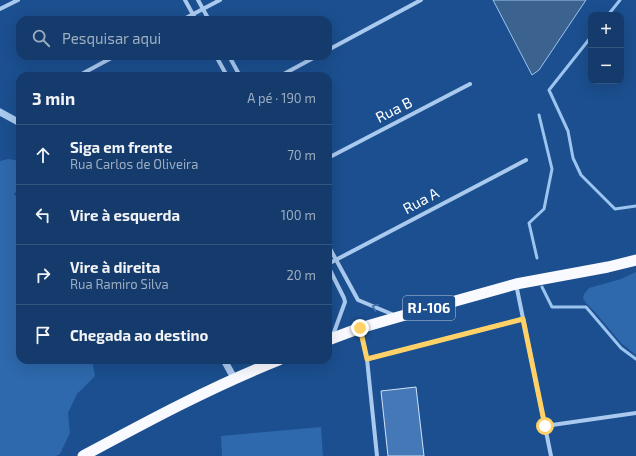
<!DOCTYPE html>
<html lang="pt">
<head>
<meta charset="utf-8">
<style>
	:root { --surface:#143b6b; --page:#214673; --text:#f1f3f6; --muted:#9dadc1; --line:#33557e }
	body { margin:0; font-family:"Exo 2",sans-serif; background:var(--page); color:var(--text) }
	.controls { position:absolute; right:12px; top:12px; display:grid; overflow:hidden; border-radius:8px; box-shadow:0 4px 16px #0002 }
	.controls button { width:36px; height:36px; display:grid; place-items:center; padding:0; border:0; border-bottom:1px solid var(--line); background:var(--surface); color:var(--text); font:20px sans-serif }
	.stop { position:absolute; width:12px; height:12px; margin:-9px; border:3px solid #ffd166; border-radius:50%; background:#fff }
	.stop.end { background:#ffd166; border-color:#fff; box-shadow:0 1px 4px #0008 }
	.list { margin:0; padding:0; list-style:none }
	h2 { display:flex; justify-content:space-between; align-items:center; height:52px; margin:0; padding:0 16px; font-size:17px }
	h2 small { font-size:13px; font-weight:400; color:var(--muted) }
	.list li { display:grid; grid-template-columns:26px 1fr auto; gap:12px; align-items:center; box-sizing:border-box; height:60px; padding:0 16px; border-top:1px solid var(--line) }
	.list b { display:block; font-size:15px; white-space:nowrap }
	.list p { margin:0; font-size:13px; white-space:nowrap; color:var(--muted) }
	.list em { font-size:13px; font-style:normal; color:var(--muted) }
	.icon { flex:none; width:22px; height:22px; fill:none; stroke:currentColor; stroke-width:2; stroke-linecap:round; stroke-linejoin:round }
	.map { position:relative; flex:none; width:636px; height:456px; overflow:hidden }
	.search { position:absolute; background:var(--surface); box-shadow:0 4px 16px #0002; left:16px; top:16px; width:316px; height:44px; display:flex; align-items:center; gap:10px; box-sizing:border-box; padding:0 14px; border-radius:12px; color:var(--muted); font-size:15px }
	.panel { position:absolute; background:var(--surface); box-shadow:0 4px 16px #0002; left:16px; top:72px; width:316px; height:292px; border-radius:12px }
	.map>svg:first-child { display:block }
	.green { fill:#2e69ad }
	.water { fill:#3c6290; stroke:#9cc4f0 }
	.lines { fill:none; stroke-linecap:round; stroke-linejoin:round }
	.stream { stroke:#9cc4f0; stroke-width:3 }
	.building { fill:#4478b7; stroke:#cfe3fa }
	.minor { stroke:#a9c9ee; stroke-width:4 }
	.tertiary { stroke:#a9c9ee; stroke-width:7 }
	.trunk { stroke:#f8faff; stroke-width:11 }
	.oneway { stroke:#4674ac }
	.route { stroke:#ffd166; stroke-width:5 }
	.labels { text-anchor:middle; stroke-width:3; stroke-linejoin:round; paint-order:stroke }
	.shield { fill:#1b4f8f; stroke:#bbcadd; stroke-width:1 }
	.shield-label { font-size:14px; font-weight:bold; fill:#fff }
	.street-label { font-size:15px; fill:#fff; stroke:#1b4f8f }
</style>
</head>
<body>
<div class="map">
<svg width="636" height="456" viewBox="0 0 636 456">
	<rect width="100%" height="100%" fill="#1b4f8f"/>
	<path class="green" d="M8 159 20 161V188L14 194 20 201V360H92L95 376 77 394 68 413 70 433 60 454 56 456H0V161Z
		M636 272V355L621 343 594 311 586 303 583 298 584 294 589 288 621 279Z
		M321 427 323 456H222L221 436Z"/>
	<path class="water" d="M493 0H586L539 70 532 75Z"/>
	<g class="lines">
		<path class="stream" d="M608 15 620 0
			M591 37 549 90 568 131 573 158 581 175 615 209 636 206
			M537 258 529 223 544 209 552 169 539 115
			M542 287 552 307H586L621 348 636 359"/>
	</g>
	<path class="building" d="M416 387 424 456H388L381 391Z"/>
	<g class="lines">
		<path class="minor" d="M185 0 196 20
			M198 0 209 20
			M0 9 18 0
			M182 20 220 0
			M328 50 421 0
			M216 56 227 76
			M229 56 240 76
			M78 76 115 56
			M280 76 317 56
			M328 158 470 84
			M328 245 358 300 394 315
			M328 264 526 160
			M328 266 344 298 345 302 333 335
			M516 284 551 456
			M360 329 367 359 377 456
			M367 359 523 319
			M545 426 636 413"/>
		<path class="tertiary" d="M0 112 20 123
			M224 360 234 378"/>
		<path class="trunk" d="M328 340 360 328 398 317 516 284 608 267 636 260
			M83 456C148 421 211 387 279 360"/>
	</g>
	<defs><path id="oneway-chevron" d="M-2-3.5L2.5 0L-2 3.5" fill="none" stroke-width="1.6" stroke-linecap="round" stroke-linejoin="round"/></defs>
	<use class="oneway" href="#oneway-chevron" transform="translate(375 307) rotate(-158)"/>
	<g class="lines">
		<path class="route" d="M360 328 367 359 523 319 545 426"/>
	</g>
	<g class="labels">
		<rect class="shield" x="403" y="296" width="52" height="24" rx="3"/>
		<g class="shield-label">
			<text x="429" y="313">RJ-106</text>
		</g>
		<g class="street-label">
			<text transform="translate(394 110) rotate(-27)" y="5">Rua B</text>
			<text transform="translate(421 201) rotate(-28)" y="5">Rua A</text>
		</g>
	</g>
</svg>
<div class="controls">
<button>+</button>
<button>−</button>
</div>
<div class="stop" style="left:545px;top:426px"></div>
<div class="stop end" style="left:360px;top:328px"></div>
<div class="search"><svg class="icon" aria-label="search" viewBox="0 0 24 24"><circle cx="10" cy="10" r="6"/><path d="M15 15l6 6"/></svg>Pesquisar aqui</div>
<section class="panel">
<h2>3 min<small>A pé · 190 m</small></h2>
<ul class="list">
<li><svg class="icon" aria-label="ahead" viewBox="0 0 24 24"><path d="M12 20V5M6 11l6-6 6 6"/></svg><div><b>Siga em frente</b><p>Rua Carlos de Oliveira</p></div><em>70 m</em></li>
<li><svg class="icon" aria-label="left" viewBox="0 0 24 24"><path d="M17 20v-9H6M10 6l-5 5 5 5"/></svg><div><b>Vire à esquerda</b></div><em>100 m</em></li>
<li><svg class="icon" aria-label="right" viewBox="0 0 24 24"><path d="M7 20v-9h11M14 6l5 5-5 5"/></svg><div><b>Vire à direita</b><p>Rua Ramiro Silva</p></div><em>20 m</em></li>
<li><svg class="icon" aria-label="arrive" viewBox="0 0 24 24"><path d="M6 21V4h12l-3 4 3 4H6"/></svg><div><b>Chegada ao destino</b></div></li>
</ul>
</section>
</div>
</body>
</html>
